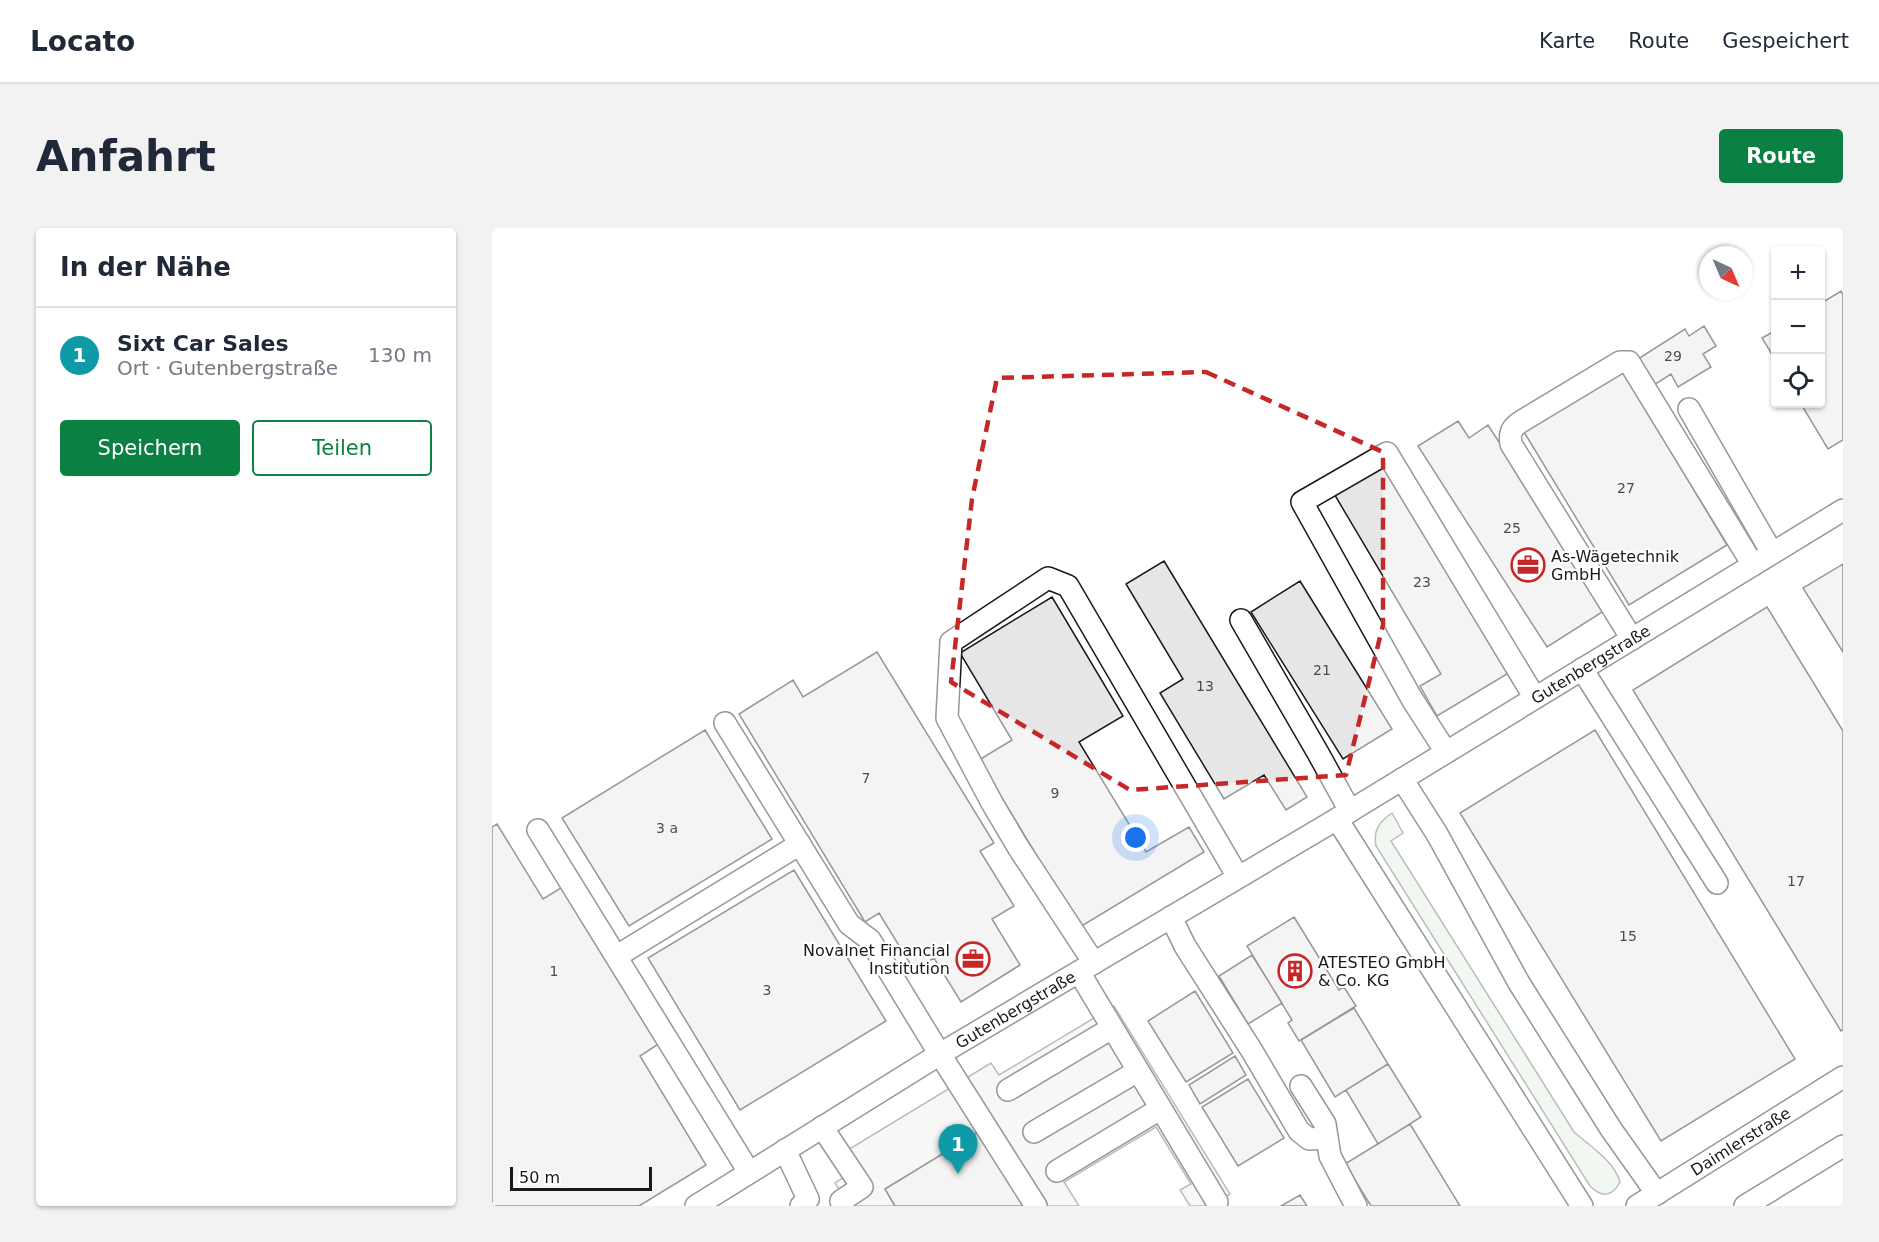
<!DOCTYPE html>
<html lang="de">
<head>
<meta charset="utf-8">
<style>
	:root { --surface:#fff; --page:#f2f2f3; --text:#1f2937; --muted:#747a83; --line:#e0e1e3; --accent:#0b8043 }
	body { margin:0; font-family:"DejaVu Sans",sans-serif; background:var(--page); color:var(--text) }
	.controls { position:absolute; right:18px; top:18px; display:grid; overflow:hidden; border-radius:6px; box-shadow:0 2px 4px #0004 }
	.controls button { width:54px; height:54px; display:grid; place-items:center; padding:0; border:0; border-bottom:2px solid var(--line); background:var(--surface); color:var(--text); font:30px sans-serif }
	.compass { position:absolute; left:1207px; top:18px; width:54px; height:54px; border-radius:50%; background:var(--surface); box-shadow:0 2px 4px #0004; rotate:136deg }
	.scale { position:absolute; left:18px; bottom:15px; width:142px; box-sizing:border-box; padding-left:6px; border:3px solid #1a1a1a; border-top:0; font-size:16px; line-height:21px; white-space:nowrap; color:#1a1a1a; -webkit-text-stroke:4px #fff; paint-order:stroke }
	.you { position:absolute; left:644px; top:610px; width:21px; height:21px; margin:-15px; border:4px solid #fff; border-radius:50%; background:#1a73e8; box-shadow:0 0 0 9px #1a73e833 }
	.badge { display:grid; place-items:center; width:39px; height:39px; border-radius:50%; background:var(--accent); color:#fff; font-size:20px; font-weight:700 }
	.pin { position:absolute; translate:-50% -50px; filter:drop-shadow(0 2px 3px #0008) }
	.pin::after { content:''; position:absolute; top:32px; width:21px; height:18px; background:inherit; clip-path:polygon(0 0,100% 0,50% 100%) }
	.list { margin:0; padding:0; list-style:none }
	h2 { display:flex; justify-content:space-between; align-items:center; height:78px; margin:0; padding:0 24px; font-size:26px }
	h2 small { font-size:20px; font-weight:400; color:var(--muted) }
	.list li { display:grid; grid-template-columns:39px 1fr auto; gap:18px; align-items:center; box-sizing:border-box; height:96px; padding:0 24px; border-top:2px solid var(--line) }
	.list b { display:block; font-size:22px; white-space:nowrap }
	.list p { margin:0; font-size:20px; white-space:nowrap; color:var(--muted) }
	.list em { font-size:20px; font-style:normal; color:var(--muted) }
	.actions { display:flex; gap:12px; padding:18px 24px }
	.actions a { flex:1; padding:14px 0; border:2px solid var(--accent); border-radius:6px; text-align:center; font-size:21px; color:var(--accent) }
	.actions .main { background:var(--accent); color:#fff }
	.icon { flex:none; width:33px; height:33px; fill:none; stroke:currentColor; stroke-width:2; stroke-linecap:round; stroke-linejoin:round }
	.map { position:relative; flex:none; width:1351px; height:978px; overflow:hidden; border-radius:6px }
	header { display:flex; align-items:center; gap:36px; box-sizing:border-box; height:84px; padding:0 30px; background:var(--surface); border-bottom:2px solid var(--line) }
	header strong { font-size:28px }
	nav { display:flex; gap:33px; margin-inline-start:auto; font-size:21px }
	.intro { display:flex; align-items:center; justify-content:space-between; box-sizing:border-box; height:144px; padding:0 36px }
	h1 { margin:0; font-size:42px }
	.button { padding:15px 27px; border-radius:6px; background:var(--accent); color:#fff; font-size:21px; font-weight:700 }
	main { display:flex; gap:36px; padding:0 36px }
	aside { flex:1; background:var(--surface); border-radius:6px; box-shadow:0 2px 4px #0004 }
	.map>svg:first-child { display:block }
	.green { fill:#e0efe3; stroke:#6a6a6a; stroke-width:1.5 }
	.parking { fill:#ededed; stroke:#6a6a6a; stroke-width:1.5 }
	.building { fill:#e6e6e6; stroke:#1a1a1a; stroke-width:1.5 }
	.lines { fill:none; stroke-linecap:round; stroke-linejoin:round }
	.minor-casing { stroke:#1a1a1a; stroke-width:24 }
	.minor { stroke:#fff; stroke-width:21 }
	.marked { fill:none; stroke:#c62828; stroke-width:4.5; stroke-dasharray:12 8; stroke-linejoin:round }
	.labels { text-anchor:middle; stroke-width:4.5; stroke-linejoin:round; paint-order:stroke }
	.number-label { font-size:14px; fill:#4d4d4d }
	.poi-label { font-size:16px; fill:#1a1a1a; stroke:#fff; text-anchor:start }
	.street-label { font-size:16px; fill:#1a1a1a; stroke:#fff }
</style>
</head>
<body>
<header>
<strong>Locato</strong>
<nav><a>Karte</a><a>Route</a><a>Gespeichert</a></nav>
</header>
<div class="intro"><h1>Anfahrt</h1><a class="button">Route</a></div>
<main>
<aside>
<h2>In der Nähe<small></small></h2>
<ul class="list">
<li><span class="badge" style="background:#0f9aa8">1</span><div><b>Sixt Car Sales</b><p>Ort · Gutenbergstraße</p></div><em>130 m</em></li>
</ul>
<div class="actions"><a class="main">Speichern</a><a>Teilen</a></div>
</aside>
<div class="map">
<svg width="1351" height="978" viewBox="0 0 1351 978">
	<rect width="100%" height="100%" fill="#fff"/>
	<path class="green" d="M900 585 911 605 899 613 1082 904C1098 918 1122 933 1128 954 1120 969 1110 970 1098 958L884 618C881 602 887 594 900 585Z"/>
	<path class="parking" d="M622 778 738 966 719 978H698L688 962 699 956 664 899 572 954 587 978H534L488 903 393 961 403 978H354L350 966 343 955 352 949 341 931 499 835 507 847Z"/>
	<path class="building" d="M1349 63 1351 67V212L1336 221 1309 176H1328V76Z
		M1212 98 1224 118 1211 126 1219 139 1186 159 1179 146 1162 157 1146 131 1193 101 1197 108Z
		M1284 102V133L1270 110Z
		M1131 144 1235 317 1137 377 1032 204Z
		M966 193 977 210 996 197 1115 381 1055 419 926 218Z
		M894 232 1020 443 945 488 928 458 949 446 841 264Z
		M672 333 815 569 794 582 772 547 732 571 668 465 691 451 634 356Z
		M1351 336V424L1311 360Z
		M808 353 900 501 851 531 759 384Z
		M560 369 631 488 587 514 654 624 697 599 712 624 588 699 487 532 520 512 468 425Z
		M1275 379 1351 503V802L1349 803 1141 462Z
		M385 424 502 615 488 623 522 678 500 691 528 737 469 774 442 730 422 742 387 685 373 694 247 486 301 452 311 469Z
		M213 502 280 611 137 698 70 590Z
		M1103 502 1303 831 1169 913 968 585Z
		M5 596 51 671 72 658 168 815 148 828 214 937 147 978H0V599Z
		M302 642 394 793 248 882 156 730Z
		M802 689 847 762 852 759 864 778 807 813 796 795 800 792 755 718Z
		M760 727 790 775 756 796 727 748Z
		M703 763 741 825 694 854 656 793Z
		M862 780 896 836 843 869 809 812Z
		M743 828 754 847 708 876 697 857Z
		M896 836 929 889 886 916 854 862Z
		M756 851 792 910 746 938 710 879Z
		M918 896 968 978H879L853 936Z
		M488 903 534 978H403L393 961Z
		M808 967 815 978H789Z"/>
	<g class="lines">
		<g class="minor-casing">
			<g id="minor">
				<path d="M1197 181 1280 325"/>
				<path d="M749 392 826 525 858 583"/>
				<path d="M1140 411 1019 216C1017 204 1020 199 1030 193L1128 134H1137L1261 337"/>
				<path d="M1090 441 1225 655"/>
				<path d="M233 495 357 696 378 712 444 820 544 978"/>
				<path d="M954 524 920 471 810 274 895 225 1043 470"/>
				<path d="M910 551 945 606 1027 755 1119 901 1165 966"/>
				<path id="s1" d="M845 591 1351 282"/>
				<path d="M46 602 257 944"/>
				<path d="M679 689 693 718 760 823 807 903 817 911 835 910"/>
				<path d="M125 728 308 616"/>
				<path d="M602 735 526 619 500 575 455 490 459 414 556 350 576 358 746 649"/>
				<path d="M587 744 725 974"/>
				<path d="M809 858 833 896 838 928 864 978"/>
				<path d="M516 862 620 800"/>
				<path d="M330 899 370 959 349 973 351 978"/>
				<path d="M542 904 646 843"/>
				<path d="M293 922 316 971 309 978"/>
				<path d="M565 943 668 881"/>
				<path id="s2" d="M204 978 448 826 845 591 1090 978"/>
				<path id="s3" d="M1145 978 1351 849"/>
				<path d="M1253 978 1351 918"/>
			</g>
		</g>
		<use href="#minor" class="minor"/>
	</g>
	<path d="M0 0H1351V978H0ZM714 144 891 224V397L854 547 638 562 459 454 480 271 505 150Z" fill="#fff" fill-opacity=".55" fill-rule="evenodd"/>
	<path class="marked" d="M714 144 891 224V397L854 547 638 562 459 454 480 271 505 150Z"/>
	<defs>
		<g id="office-ring" transform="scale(1.725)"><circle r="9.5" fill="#fff" stroke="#c62828" stroke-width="1.5"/><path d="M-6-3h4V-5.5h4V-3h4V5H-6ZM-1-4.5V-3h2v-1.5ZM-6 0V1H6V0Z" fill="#c62828"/></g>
		<g id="building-ring" transform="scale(1.725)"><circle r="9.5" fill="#fff" stroke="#c62828" stroke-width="1.5"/><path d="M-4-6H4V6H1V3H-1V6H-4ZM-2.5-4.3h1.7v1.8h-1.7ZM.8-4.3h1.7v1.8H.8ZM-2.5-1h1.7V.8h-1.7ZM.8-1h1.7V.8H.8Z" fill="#c62828"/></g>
	</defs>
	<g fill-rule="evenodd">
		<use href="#office-ring" x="1036" y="337"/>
		<use href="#office-ring" x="481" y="731"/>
		<use href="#building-ring" x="803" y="743"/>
	</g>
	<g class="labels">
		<g class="number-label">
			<text x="1181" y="133">29</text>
			<text x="1134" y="265">27</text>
			<text x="1020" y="305">25</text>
			<text x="930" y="359">23</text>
			<text x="830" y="447">21</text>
			<text x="713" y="463">13</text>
			<text x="374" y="555">7</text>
			<text x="563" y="570">9</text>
			<text x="175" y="605">3 a</text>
			<text x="1304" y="658">17</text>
			<text x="1136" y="713">15</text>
			<text x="62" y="748">1</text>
			<text x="275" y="767">3</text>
		</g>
		<g class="poi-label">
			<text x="1059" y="334">As-Wägetechnik<tspan x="1059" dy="18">GmbH</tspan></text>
			<text x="458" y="728" text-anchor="end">Novalnet Financial<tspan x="458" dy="18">Institution</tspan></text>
			<text x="826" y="740">ATESTEO GmbH<tspan x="826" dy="18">&amp; Co. KG</tspan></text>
		</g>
		<g class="street-label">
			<text dy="6" stroke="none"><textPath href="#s1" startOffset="297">Gutenbergstraße</textPath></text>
			<text dy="6" stroke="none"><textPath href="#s2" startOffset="375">Gutenbergstraße</textPath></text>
			<text dy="6" stroke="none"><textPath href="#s3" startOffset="122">Daimlerstraße</textPath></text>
		</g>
	</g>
</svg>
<div class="controls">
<button>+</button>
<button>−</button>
<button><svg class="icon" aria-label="locate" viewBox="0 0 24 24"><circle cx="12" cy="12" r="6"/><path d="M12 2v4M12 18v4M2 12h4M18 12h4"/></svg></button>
</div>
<svg class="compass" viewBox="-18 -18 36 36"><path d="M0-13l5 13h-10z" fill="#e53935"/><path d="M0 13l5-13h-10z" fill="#747a83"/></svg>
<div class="scale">50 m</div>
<div class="you"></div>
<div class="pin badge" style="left:466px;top:946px;background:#0f9aa8">1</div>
</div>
</main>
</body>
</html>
